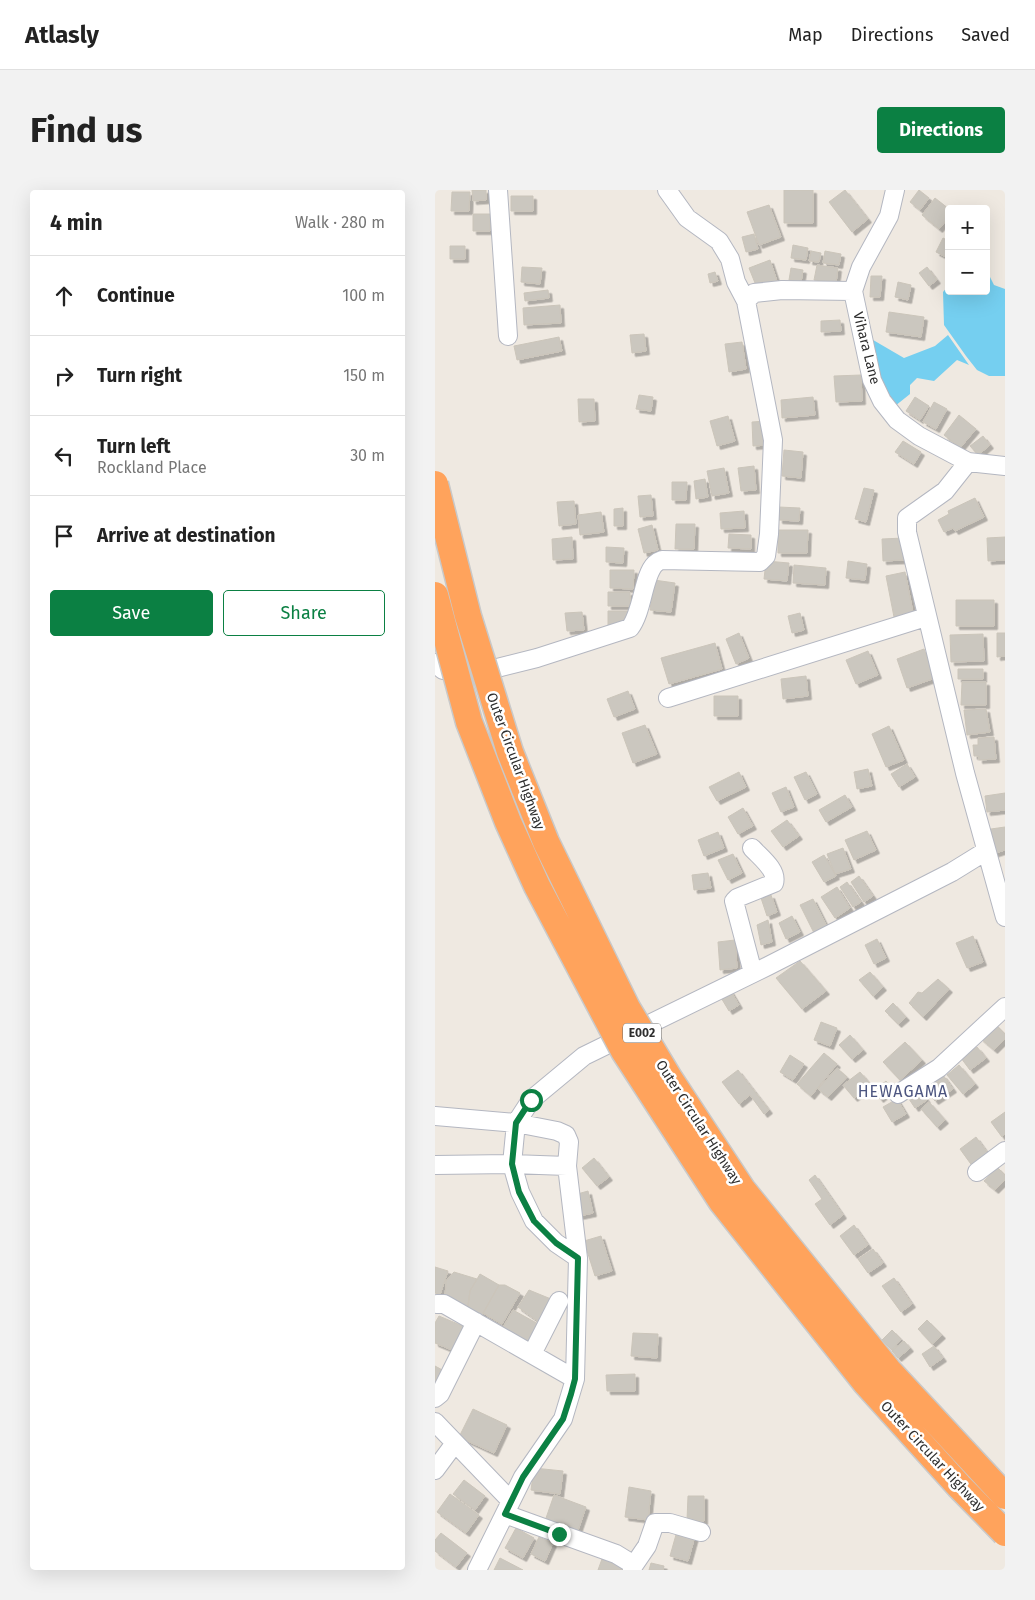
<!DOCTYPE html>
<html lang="en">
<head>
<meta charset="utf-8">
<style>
	:root { --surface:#fff; --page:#f2f2f2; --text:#222; --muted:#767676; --line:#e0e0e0; --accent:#0b8043 }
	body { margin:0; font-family:"Fira Sans",sans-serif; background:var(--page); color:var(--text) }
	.controls { position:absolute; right:15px; top:15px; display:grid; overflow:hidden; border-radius:5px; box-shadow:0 5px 20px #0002 }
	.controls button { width:45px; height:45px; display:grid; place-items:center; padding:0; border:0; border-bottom:1px solid var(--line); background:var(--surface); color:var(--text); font:25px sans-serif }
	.stop { position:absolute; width:15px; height:15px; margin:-11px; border:4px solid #0b8043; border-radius:50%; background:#fff }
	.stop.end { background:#0b8043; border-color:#fff; box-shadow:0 1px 5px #0008 }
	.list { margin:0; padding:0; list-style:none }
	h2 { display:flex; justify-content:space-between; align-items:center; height:65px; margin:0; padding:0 20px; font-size:21px }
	h2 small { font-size:16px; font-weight:400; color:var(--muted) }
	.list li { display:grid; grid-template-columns:32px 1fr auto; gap:15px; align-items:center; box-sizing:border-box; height:80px; padding:0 20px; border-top:1px solid var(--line) }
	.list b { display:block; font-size:19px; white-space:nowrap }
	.list p { margin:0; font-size:16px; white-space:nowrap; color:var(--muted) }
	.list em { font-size:16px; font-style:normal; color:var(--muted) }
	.actions { display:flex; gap:10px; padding:15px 20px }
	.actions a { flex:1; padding:11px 0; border:1px solid var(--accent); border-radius:5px; text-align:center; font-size:18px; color:var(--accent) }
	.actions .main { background:var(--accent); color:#fff }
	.icon { flex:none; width:28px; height:28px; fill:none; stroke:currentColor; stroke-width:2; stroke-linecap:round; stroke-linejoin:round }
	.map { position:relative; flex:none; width:570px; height:1380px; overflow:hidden; border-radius:5px }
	header { display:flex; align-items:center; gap:30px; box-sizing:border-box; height:70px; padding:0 25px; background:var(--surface); border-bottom:1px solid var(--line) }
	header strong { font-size:24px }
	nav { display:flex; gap:28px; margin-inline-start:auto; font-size:18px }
	.intro { display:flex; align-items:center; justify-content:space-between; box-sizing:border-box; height:120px; padding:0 30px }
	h1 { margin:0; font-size:35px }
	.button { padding:12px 22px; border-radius:5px; background:var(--accent); color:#fff; font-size:18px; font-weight:700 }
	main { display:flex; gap:30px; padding:0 30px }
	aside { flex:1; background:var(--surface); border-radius:5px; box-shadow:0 5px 20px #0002 }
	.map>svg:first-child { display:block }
	.water { fill:#75cff0 }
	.building { fill:#cbc7bf; stroke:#cbc5ba; filter:url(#shadow) }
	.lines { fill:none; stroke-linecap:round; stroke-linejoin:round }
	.minor-casing { stroke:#b4b7c1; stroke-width:20 }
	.minor { stroke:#fff; stroke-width:18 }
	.highway-bridge-casing { stroke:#c9c9c9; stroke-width:29; stroke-linecap:butt }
	.highway-bridge { stroke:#ffa35c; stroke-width:26 }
	.route { stroke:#0b8043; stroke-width:6 }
	.labels { text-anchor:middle; stroke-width:5; stroke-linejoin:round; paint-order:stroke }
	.shield { fill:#fff; stroke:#6d6d6d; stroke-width:1 }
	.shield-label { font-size:12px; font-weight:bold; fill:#2e2e2e }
	.street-label { font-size:14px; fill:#2e2e2e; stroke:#fff }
	.quarter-label { font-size:16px; letter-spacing:1px; fill:#4d5680; stroke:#fff }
</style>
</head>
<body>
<header>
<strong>Atlasly</strong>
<nav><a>Map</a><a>Directions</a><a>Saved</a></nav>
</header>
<div class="intro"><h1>Find us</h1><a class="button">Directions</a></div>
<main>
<aside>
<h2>4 min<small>Walk · 280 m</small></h2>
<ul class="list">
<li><svg class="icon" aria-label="ahead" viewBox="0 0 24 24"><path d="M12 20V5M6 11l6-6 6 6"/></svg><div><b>Continue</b></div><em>100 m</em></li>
<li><svg class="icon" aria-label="right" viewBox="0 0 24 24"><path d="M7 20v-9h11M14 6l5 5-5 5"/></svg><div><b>Turn right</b></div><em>150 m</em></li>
<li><svg class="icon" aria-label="left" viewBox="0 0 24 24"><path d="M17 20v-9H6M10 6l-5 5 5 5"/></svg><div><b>Turn left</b><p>Rockland Place</p></div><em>30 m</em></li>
<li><svg class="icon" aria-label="arrive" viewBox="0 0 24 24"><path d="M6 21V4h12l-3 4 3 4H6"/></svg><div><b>Arrive at destination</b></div></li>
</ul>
<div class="actions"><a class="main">Save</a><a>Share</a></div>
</aside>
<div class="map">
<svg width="570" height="1380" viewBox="0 0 570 1380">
	<defs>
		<filter id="shadow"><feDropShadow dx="3.5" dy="3.5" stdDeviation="0" flood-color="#0004"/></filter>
	</defs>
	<rect width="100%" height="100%" fill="#efe9e1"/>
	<path class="water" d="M551 79 559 95 570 99V186H554L542 180 531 166 509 135 508 102 514 95V101H551Z
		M513 145 534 175 522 170 499 191 482 188 475 195V204L460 216 442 180 433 147 469 168 500 156Z"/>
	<path class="building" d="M37 0H51V10L38 11Z
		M349 0H378V33H349Z
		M410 0 433 29 417 42 394 12Z
		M484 0 494 8 485 20 475 12Z
		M17 2H35L34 21H16Z
		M76 6H98V21H76Z
		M500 8 514 19V27L504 39 487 25Z
		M334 15 346 47 324 55 312 22Z
		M38 24H55V41H38Z
		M319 44 323 59 311 62 307 47Z
		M508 48 514 51 513 68 501 62Z
		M358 55 373 58 371 70 356 68Z
		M15 56H30V69H15Z
		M376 61 386 63 384 72 374 71Z
		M390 61 406 64 404 75 388 73Z
		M335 70 342 91 322 98 314 78Z
		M382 75 403 78 401 93 379 90Z
		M87 77 107 78 105 94 86 92Z
		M492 77 502 90 494 96 484 83Z
		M356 78 368 80 366 92 354 90Z
		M280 82 283 91 275 93 273 84Z
		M436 86H447L445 107H435Z
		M463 92 476 95 473 110 460 107Z
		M113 100 114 108 90 111 89 103Z
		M125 115 126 133 89 135 88 118Z
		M454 122 489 127 486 147 451 142Z
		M405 130 406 141 386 142V131Z
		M209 144 211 161 197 163 195 145Z
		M124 147 127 161 82 170 79 156Z
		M307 152 311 179 294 182 290 154Z
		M426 185 427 211 401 212 399 186Z
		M204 205 218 207 216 221 201 219Z
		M378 207 380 225 347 228 346 210Z
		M480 207 494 216 485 230 471 221Z
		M143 209H159L160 231 144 232Z
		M499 212 512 219 501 239 488 232Z
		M524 225 541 239 525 258 509 245Z
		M293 226 300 251 282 256 275 231Z
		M332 231 333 255 318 256 317 232Z
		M548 246 555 255 543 265 535 256Z
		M468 251 486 262 479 274 460 262Z
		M349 260 368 262 366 288 347 286Z
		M319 276 321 300 306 301 303 278Z
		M289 278 294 303 277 306 272 281Z
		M270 289 273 307 261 309 259 291Z
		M237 292H252L251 310H237Z
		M429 298 439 300 431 332 420 329Z
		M216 305 218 326 205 327 203 306Z
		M540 308 549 327 520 341 518 338 509 342 503 330 514 324 513 321Z
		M139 311 141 334 124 336 122 312Z
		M344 317 365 318 364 331 344 330Z
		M188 318V336H179V319Z
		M309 321 310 338 286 339 285 323Z
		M166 322 169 342 145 345 143 325Z
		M241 334H260L259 359H240Z
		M217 335 223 360 209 363 203 339Z
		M343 340H373L372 363H343Z
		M294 344 316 345V359L293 358Z
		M137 347 138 369 118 370 117 349Z
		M570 347V370L553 371 552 348Z
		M468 348 469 370 448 371 447 349Z
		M171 357 189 358 188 373 171 372Z
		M331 371 354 373 352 391 329 389Z
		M413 371 432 374 430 390 411 388Z
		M359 375 391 378 390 395 358 393Z
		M175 380H199L198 399 175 398Z
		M470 382 478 423 459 427 451 386Z
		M219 390 240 393 236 422 215 420Z
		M173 402H195V416H173Z
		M521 410H559V436H521Z
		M173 421H194V436H173Z
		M147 422 149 440 132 441 130 423Z
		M365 423 369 440 357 443 353 426Z
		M304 443 314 468 301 474 291 449Z
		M562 443H570V466L562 467Z
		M548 444 549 471 516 472 515 445Z
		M280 453 287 479 234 494 226 468Z
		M489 459 500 488 472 498 462 469Z
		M433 461 443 485 421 494 411 470Z
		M523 479H548V489H523Z
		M371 486 373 506 348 509 346 489Z
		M527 492H551V515H526Z
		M193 501 200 519 179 527 172 509Z
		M279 506H303V526H279Z
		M551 519 555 542 532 545 529 520Z
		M210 535 222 564 198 573 187 543Z
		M454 536 469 570 451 577 437 544Z
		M559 547 561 569 544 570V566H539L538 555H543V548Z
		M472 574 480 587 464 597 456 584Z
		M433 579 437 596 422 599 419 582Z
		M304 582 311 597 282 611 274 597Z
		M371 582 382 604 370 610 359 587Z
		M351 597 359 617 346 622 337 603Z
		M570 603V620L552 622 550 606Z
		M410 605 417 617 391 632 384 620Z
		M308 618 318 636 303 644 293 627Z
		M352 630 364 646 348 657 336 641Z
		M570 637V660L558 664 549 640Z
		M432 641 441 660 419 670 410 650Z
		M283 642 289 658 269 666 263 650Z
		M408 658 416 679 400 684 392 664Z
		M298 664 307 683 293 690 283 670Z
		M389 665 401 686 389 692 377 672Z
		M273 683 276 698 259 700 257 685Z
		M424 686 438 706 429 712 416 692Z
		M412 692 426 712 418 717 405 697Z
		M402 697 415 718 400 728 386 707Z
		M336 705 342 722 332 726 326 708Z
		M378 709 393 739 380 745 365 715Z
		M357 726 365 742 351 749 344 733Z
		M333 730 337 752 326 755 322 735Z
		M538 746 548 772 532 778 521 753Z
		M442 749 451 768 439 774 430 755Z
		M300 750 302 778 285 780 283 752Z
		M365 771 391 801 367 819 341 788Z
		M435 782 448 797 438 806 424 790Z
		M503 789 514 799 488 827 474 813 483 802 487 803Z
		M295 800 304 815 294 821 285 806Z
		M458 813 471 827 463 834 450 821Z
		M386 832 402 838 395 856 379 850Z
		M559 833 570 844V849L559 860 545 848Z
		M415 845 428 860 417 869 404 855Z
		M470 852 487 870 465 890 448 872Z
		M542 857 551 868 535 880 526 868Z
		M389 863 402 874 376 906 362 894Z
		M355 865 369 874 358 890 345 882Z
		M524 875 540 894 528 904 512 885Z
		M402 878 412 887 393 907 383 899Z
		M303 880 334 920 329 924 315 905 304 914 287 892Z
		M425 882 436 895 419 908 408 895Z
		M508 885 518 899 500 911 490 898Z
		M451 891 457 899 445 909 439 901Z
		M486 901 492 910 480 918 474 909Z
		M462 909 471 924 457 932 448 917Z
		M494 912 510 930 502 937 486 919Z
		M570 922V944L567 947 556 932Z
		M541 947 554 965 538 977 525 959Z
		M159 968 174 987 162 996 147 978Z
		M562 977 570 985V990L560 1000 549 991Z
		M380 985 408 1025 395 1035 380 1014 387 1009 374 990Z
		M153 1001 158 1023 144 1026 139 1005Z
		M419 1035 433 1055 419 1065 405 1046Z
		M166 1046 177 1081 160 1086 149 1051Z
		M438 1059 448 1073 433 1083 423 1069Z
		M0 1077 13 1081 5 1105 0 1103Z
		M19 1082 42 1089 35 1101 33 1117 10 1108 11 1091Z
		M45 1084 64 1095 45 1129 32 1122 35 1101Z
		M459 1088 477 1114 466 1122 447 1096Z
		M64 1095H70L85 1103 67 1134 48 1123Z
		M94 1100 116 1109 104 1132 83 1117Z
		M78 1120 107 1136 95 1158 66 1141Z
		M4 1126 30 1137 17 1160 0 1153V1133Z
		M492 1130 507 1145 497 1154 483 1139Z
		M457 1140 466 1149 457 1160 447 1150Z
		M198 1143 223 1144 222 1168 196 1166Z
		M469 1151 475 1158 463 1168 457 1161Z
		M499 1156 508 1168 495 1177 487 1164Z
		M0 1176 11 1182 0 1197Z
		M200 1184V1201H172L171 1185Z
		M38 1219 72 1235 59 1263 24 1247Z
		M99 1278 128 1281 125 1304 96 1300Z
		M29 1290 50 1306 40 1320 18 1304Z
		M194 1297 216 1301 213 1330 190 1327Z
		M15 1304 44 1325 31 1343 2 1322Z
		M119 1305 151 1317 142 1343 110 1331Z
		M253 1306H269V1331L252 1330Z
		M81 1338 99 1348 88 1368 70 1358Z
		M242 1341 260 1346 253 1371 235 1366Z
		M6 1343 32 1363 21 1377 0 1361V1350Z
		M104 1347 118 1353 110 1371 96 1364Z
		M65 1368 88 1380H59Z
		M167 1369 191 1378 190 1380H163Z
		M216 1373 229 1376 228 1380H214Z"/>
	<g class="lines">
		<g class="minor-casing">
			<path id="minor" d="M63 0 73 146
				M232 0 252 28 284 51 295 69 301 92 311 111
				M460 0 454 26 426 77 418 101 437 190 447 211 462 230 484 246 533 272 570 276
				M533 272 510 301 472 328V342L530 583 570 727
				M0 473 8 480 34 485 102 468 195 438C208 421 208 386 220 374 222 372 224 371 227 370L325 372 331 366 334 344 338 250 311 111 319 103 347 100 418 101
				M233 508 491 427
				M317 658C325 667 343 680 339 693L302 708 299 711 318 783
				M463 904 504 878 570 817
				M0 926 81 933 122 941 131 945 134 952 132 976 143 1068 140 1189 128 1229 88 1287 42 1380
				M0 975 77 974 132 976
				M542 982 570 961
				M143 1068 121 1053 99 1031 85 1002 77 974 81 933 96 910 149 866 333 776 517 682 551 661
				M2 1114H9L16 1118 140 1189
				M97 1164 124 1111
				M0 1208 5 1204 41 1132
				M0 1232 76 1311
				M0 1280 20 1253
				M70 1324 181 1364 199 1375
				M197 1380 199 1375 212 1356 220 1333H235L266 1342"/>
		</g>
		<use href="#minor" class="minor"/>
		<g class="highway-bridge-casing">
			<path id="highway-bridge" d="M0 294 33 426 75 562 111 652 192 818 234 888 307 999 453 1180 570 1306
				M0 405 34 532 73 632 102 696 189 861 287 1012 430 1192 524 1296 570 1343"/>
		</g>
		<use href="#highway-bridge" class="highway-bridge"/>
	</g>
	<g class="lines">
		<path class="route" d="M96 910 81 933 77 974 84 1002 99 1031 121 1053 143 1068 140 1189 136 1204 128 1229 88 1287 70 1324 124 1344"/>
	</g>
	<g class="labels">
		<rect class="shield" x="188" y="833.5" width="38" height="19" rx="4"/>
		<g class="shield-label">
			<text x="207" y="847">E002</text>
		</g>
		<g class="street-label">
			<text transform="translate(432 158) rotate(76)" y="5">Vihara Lane</text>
			<text transform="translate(81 571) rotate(70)" y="5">Outer Circular Highway</text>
			<text transform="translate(264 932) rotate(57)" y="5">Outer Circular Highway</text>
			<text transform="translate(498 1266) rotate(47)" y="5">Outer Circular Highway</text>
		</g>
		<g class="quarter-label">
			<text x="468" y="907">HEWAGAMA</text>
		</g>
	</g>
</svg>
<div class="controls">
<button>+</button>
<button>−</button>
</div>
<div class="stop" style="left:96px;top:910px"></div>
<div class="stop end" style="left:124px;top:1344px"></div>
</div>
</main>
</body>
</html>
